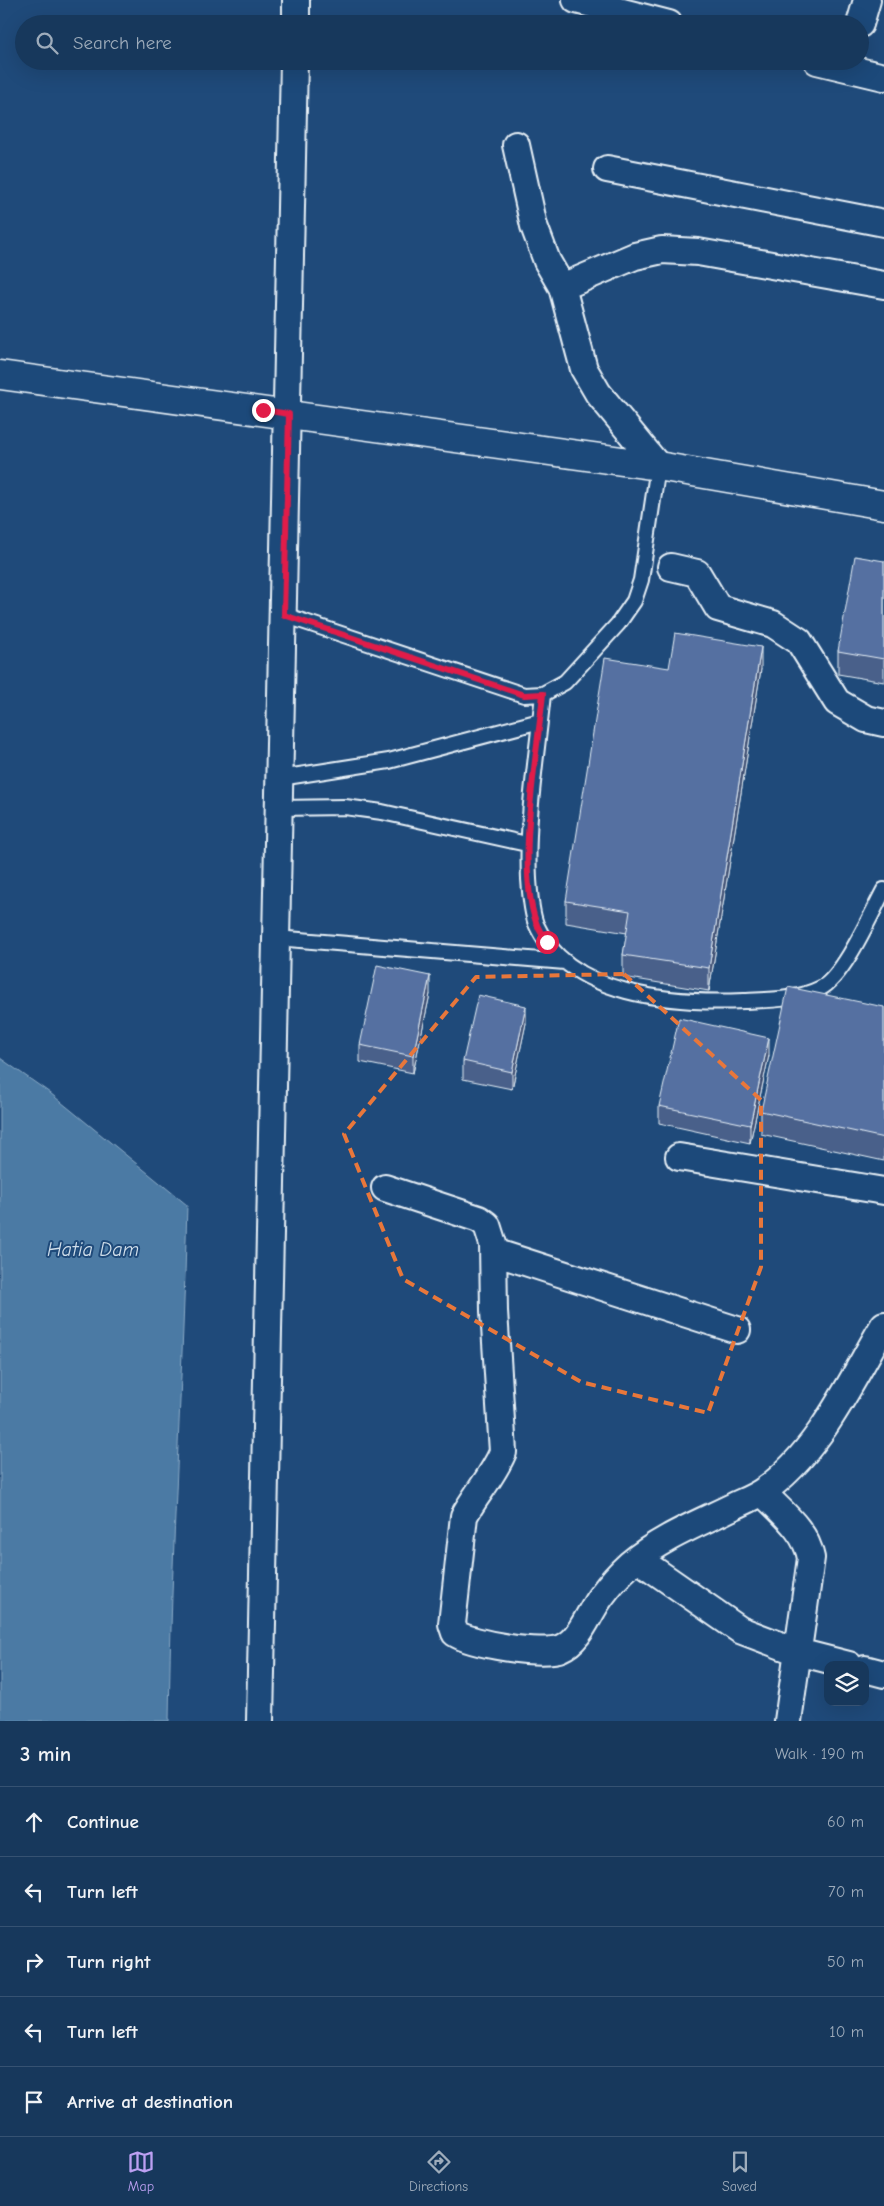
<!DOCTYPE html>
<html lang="en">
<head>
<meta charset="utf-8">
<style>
	:root { --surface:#17385c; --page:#244365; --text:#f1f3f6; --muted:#9eacbb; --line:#365272; --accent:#bca0f2 }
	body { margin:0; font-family:"Comic Neue",sans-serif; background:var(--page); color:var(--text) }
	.controls { position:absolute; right:15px; bottom:15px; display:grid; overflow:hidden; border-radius:10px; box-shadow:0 5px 20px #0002 }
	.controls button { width:45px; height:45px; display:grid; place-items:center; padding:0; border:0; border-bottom:1px solid var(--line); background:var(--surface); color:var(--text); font:25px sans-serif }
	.stop { position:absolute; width:15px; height:15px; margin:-11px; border:4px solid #e11d48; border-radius:50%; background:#fff }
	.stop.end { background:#e11d48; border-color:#fff; box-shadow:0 1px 5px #0008 }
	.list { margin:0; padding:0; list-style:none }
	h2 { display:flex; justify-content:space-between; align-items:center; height:65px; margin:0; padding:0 20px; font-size:21px }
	h2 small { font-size:16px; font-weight:400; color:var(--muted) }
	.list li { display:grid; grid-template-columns:32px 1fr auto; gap:15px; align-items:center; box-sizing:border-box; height:70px; padding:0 20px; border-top:1px solid var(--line) }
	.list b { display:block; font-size:19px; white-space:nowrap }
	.list em { font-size:16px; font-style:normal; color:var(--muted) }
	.icon { flex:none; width:28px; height:28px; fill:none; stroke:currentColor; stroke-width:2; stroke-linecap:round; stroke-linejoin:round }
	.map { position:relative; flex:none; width:884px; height:1721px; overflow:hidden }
	.search { position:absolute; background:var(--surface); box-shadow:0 5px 20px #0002; left:15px; right:15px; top:15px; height:55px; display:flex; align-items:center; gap:12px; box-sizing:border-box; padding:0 18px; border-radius:28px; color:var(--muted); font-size:19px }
	.sheet { height:415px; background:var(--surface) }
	nav { display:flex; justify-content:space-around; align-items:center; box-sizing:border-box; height:70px; border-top:1px solid var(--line); background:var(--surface); font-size:14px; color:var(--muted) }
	nav a { display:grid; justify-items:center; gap:2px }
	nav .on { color:var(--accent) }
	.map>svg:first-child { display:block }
	.water { fill:#4c7aa4; stroke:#8aaac6 }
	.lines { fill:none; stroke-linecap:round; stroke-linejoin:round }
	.lane-casing { stroke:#e8f1f8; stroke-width:18 }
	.street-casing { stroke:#e8f1f8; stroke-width:30 }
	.secondary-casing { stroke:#e8f1f8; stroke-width:31 }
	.lane { stroke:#1f4a7a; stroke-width:14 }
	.street { stroke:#1f4a7a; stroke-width:26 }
	.secondary { stroke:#1f4a7a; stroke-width:28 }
	.wall { fill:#49608a; stroke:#e8f1f8 }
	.shaded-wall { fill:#3c4e71; stroke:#e8f1f8 }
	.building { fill:#5570a1; stroke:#e8f1f8 }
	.route { stroke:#e11d48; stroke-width:6 }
	.marked { fill:none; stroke:#e8773b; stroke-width:4; stroke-dasharray:10 6; stroke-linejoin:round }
	.labels { text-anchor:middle; stroke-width:4; stroke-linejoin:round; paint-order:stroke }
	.water-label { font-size:20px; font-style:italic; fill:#d1dfeb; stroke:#1f4a7a }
</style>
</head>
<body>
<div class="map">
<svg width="884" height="1721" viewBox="0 0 884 1721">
	<rect width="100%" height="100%" fill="#1f4a7a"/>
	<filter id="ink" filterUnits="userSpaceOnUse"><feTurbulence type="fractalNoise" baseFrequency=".02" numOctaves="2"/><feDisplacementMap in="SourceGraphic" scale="10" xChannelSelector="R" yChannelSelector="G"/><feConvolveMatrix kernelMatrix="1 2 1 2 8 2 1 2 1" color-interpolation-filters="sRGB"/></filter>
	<g filter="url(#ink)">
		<path class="water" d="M0 1058 50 1093 187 1205C183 1377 171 1549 169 1721H0Z"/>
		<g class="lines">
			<g class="lane-casing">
				<path id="lane" d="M284 615 524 695 543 694 565 682 618 624 634 601 641 580 658 466
					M543 694C537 755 526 817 529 879 530 893 531 911 536 924 568 997 675 1004 744 1001 770 1000 797 1000 821 988 844 976 871 914 884 890
					M280 778 389 761 540 721
					M279 808 345 807 382 812 527 844
					M276 938 565 962"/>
			</g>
			<g class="street-casing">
				<path id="street" d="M576 0 669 24
					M296 24V0
					M860 24 867 0
					M817 61 884 77
					M516 145 534 226 547 261 562 287 584 369 598 393 658 466
					M607 169 884 223
					M562 287 635 256 662 250 698 252 884 285
					M671 567 697 573 718 608 773 624 799 641 837 702 866 719 884 723
					M679 1157 884 1191
					M385 1188 479 1219 487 1225 493 1244 494 1311 503 1452C493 1476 476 1494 464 1516L452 1624 455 1633C471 1644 543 1656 561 1648 581 1640 589 1611 602 1595 610 1584 620 1573 630 1564 659 1539 697 1524 732 1507 742 1502 753 1498 762 1492 819 1453 850 1382 884 1325
					M494 1252 737 1330
					M762 1492C781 1512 806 1530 811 1558L788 1721
					M638 1559 740 1630 798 1652 849 1665
					M865 1669 884 1674
					M260 1721 294 61"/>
			</g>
			<g class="secondary-casing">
				<path id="secondary" d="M0 375 658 466 884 505"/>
			</g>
			<use href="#lane" class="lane"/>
			<use href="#street" class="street"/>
			<use href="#secondary" class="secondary"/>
		</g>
		<path class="wall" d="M884 561V682L838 674V651Z
			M669 668 761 669 709 991 623 977V955L627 933 566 923V901Z
			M430 994 413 1073 360 1062V1045Z
			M884 1007V1161L761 1134V1111Z
			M526 1023 512 1089 463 1079V1061Z
			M769 1055 750 1143 659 1123V1106Z"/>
		<path class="shaded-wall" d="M761 647V669L709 991V968Z
			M430 976V994L413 1073V1056Z
			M526 1006V1023L512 1089V1072Z
			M769 1038V1055L750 1143V1125Z"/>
		<path class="building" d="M855 556 884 561V659L838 651Z
			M675 633 761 647 709 968 623 955 630 911 566 901 605 658 669 668Z
			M377 965 430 976 413 1056 360 1045Z
			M788 987 884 1007V1138L761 1111Z
			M478 995 526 1006 512 1072 463 1061Z
			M679 1018 769 1038 750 1125 659 1106Z"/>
	</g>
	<g class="lines" filter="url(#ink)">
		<path class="route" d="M263 410 289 414 284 615 524 695 543 694C537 756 516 865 536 922 538 929 543 936 547 942"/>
	</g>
	<path class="marked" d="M624 974 761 1100V1267L708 1413 581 1382 403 1279 344 1134 476 977Z"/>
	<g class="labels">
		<g class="water-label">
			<text x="93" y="1256">Hatia Dam</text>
		</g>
	</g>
</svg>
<div class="controls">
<button><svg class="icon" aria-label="layers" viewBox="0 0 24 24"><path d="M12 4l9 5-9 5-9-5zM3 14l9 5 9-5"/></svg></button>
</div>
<div class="stop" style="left:547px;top:942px"></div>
<div class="stop end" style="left:263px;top:410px"></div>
<div class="search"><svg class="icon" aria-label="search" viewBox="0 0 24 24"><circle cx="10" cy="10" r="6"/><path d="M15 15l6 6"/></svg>Search here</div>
</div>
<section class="sheet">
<h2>3 min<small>Walk · 190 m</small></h2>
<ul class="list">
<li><svg class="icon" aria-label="ahead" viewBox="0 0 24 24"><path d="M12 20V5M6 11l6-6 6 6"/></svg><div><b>Continue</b></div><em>60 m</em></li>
<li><svg class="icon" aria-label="left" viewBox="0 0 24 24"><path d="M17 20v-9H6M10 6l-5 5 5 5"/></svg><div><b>Turn left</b></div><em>70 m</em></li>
<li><svg class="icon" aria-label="right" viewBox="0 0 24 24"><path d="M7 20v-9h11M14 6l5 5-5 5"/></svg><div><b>Turn right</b></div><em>50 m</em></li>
<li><svg class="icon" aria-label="left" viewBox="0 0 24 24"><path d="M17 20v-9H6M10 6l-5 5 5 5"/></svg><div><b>Turn left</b></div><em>10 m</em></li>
<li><svg class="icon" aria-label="arrive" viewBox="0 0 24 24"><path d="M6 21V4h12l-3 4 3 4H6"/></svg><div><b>Arrive at destination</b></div></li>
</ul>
</section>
<nav>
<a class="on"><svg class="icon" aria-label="map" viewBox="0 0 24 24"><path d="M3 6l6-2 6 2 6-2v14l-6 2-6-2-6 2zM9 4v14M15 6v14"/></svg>Map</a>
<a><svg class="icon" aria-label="directions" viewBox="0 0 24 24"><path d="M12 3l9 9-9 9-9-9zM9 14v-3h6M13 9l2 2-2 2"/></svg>Directions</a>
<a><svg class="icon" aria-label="saved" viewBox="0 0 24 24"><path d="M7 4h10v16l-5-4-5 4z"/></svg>Saved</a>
</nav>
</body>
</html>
